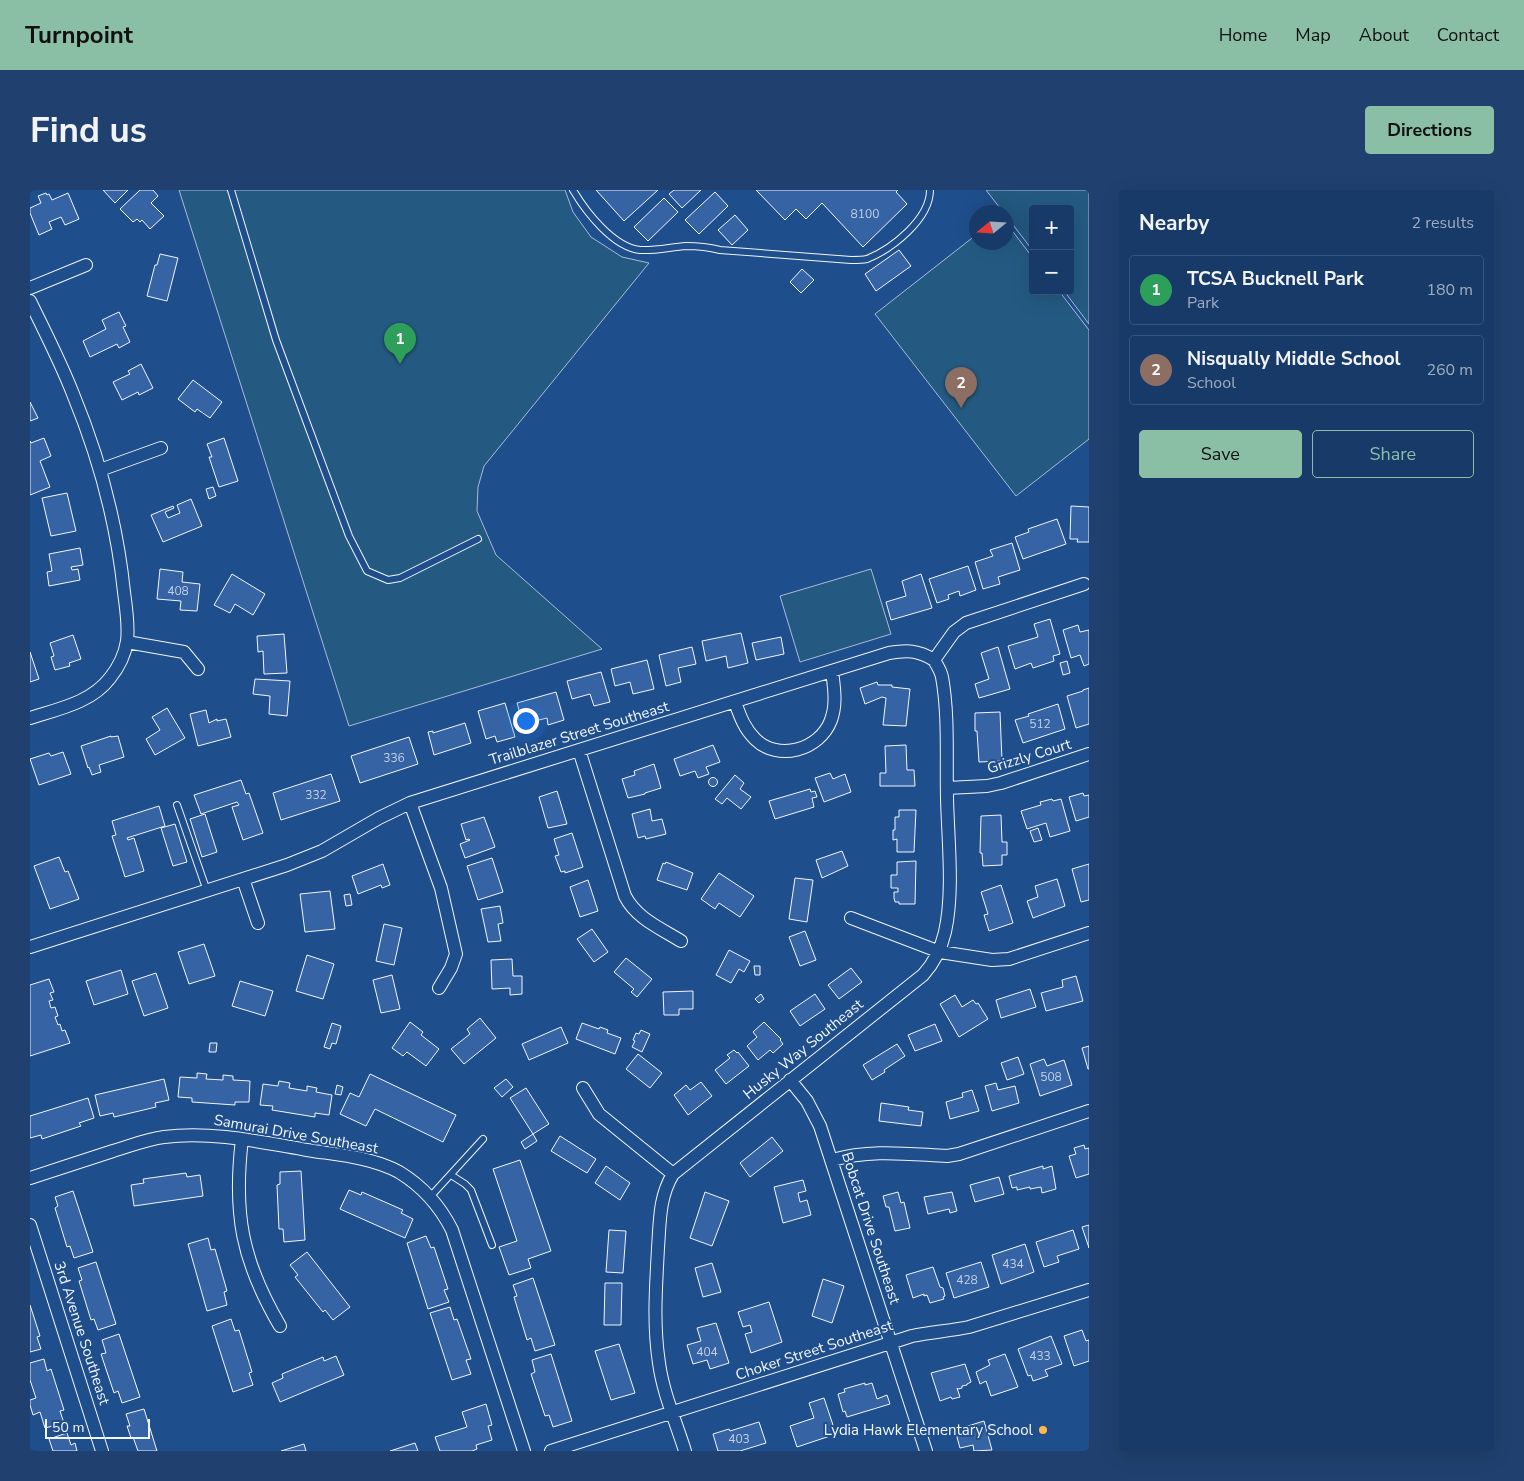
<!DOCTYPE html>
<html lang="en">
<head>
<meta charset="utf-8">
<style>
	:root { --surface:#173a69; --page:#20416f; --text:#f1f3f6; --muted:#9eadc0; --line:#36547d; --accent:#8abfa5 }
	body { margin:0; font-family:"Nunito Sans",sans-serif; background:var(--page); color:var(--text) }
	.controls { position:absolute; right:15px; top:15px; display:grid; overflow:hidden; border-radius:5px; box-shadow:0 5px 20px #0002 }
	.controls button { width:45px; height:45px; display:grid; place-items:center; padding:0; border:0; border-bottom:1px solid var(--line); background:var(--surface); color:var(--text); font:25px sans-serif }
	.compass { position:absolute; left:939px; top:15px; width:45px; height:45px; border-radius:50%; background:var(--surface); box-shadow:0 5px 20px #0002; rotate:252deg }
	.scale { position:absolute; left:15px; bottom:12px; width:105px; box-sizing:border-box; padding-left:5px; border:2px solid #f2f6ff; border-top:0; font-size:14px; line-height:18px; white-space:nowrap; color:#f2f6ff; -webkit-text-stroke:4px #1f4e8c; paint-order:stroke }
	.you { position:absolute; left:495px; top:530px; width:18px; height:18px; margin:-12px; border:4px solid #fff; border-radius:50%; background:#1a73e8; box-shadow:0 0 0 8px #1a73e833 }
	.badge { display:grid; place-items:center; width:32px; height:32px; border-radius:50%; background:var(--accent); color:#fff; font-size:16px; font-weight:700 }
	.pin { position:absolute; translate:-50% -41px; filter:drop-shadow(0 1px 2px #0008) }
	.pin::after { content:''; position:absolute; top:26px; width:18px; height:15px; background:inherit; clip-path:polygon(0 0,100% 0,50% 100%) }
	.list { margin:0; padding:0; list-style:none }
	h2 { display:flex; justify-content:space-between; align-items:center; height:65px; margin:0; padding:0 20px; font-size:21px }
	h2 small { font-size:16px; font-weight:400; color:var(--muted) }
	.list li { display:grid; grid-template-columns:32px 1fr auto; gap:15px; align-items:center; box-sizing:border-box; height:70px; margin:0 10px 10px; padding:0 10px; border:1px solid var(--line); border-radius:5px }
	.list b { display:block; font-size:19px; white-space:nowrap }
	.list p { margin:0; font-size:16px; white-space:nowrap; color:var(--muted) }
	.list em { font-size:16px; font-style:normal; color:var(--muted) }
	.actions { display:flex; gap:10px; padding:15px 20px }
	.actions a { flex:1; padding:11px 0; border:1px solid var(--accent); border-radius:5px; text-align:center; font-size:18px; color:var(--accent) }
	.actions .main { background:var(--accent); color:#111 }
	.map { position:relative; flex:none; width:1059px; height:1261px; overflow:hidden; border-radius:5px }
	header { display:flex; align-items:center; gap:30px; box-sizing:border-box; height:70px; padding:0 25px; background:var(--accent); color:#111 }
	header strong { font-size:24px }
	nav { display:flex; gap:28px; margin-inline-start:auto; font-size:18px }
	.intro { display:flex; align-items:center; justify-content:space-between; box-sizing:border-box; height:120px; padding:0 30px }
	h1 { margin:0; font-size:35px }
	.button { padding:12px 22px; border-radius:5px; background:var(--accent); color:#111; font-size:18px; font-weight:700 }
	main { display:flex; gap:30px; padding:0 30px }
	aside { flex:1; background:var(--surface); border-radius:5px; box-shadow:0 5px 20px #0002 }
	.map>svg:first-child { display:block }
	.green { fill:#245a82; stroke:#a8bbd7 }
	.building { fill:#3563a3; stroke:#f2f6ff }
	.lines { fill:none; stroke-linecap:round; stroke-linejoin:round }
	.service-casing { stroke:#f2f6ff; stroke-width:8 }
	.minor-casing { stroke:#f2f6ff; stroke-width:14 }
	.service { stroke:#1f4e8c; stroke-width:6 }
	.minor { stroke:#1f4e8c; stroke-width:12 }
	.poi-dot { fill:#ffb74d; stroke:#1f4e8c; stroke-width:2 }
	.labels { text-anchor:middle; stroke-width:4; stroke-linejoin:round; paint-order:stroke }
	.number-label { font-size:12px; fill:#c3d1e8 }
	.street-label { font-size:15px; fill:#f2f6ff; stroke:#1f4e8c }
	.poi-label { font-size:15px; fill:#f2f6ff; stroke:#1f4e8c; text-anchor:end }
</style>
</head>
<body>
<header>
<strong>Turnpoint</strong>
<nav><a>Home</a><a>Map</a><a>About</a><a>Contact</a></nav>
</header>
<div class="intro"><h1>Find us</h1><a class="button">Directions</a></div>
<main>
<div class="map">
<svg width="1059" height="1261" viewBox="0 0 1059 1261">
	<rect width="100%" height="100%" fill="#1f4e8c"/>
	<path class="green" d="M149 0H535L543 22 561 47 592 67 619 73 454 276 448 297 447 321 466 365 572 459 319 536Z
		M956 0H1059V134L1034 101H1040V19H1003V61L977 27 976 22H973Z
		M977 34 1003 68V101H1029L1059 140V249L986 306 845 124 946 45V52H976Z
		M841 379 861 444 770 472 750 406Z"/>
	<path class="building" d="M73 0H98L85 13Z
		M110 0H123L128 6 121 13 134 26 120 39 112 30 110 32 107 29 103 32 90 19Z
		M566 0H628L594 31Z
		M644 0H671L652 18 639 4Z
		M726 0H868L866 2 877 14 833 57 792 13 776 29 766 19 755 30Z
		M685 2 698 16 669 44 655 30Z
		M16 3 17 5 19 4 22 10 38 3 49 29 35 35 31 27 19 32 22 39 9 45 0 23V18L11 13 8 6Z
		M634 8 648 22 618 51 604 37Z
		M705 25 718 40 702 55 688 40Z
		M869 60 881 76 846 101 835 84Z
		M130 64 148 68 137 111 117 106 125 75H127Z
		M772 79 784 90 771 103 760 92Z
		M89 122 96 136 93 137 100 152 89 158 87 154 60 167 53 151 76 139 72 130Z
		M111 174 123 198 109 205 108 202 92 210 83 192 100 184 98 181Z
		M163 190 192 212 180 228 167 219 165 222 148 209Z
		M0 212 8 228 0 231Z
		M14 248 21 266 10 271 20 297 0 305V251L1 253Z
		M194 248 208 291 189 297 179 267H182L177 254Z
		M183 297 186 306 179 309 176 299Z
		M37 303 46 341 21 346 12 308Z
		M161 309 172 336 133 352 121 325 143 316 144 318 135 322 138 328 150 323 147 315Z
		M1041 316 1059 317V352H1047L1048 349H1040Z
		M1027 329 1036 354 993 369 985 347 999 342 998 339Z
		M982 353 990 380 968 387 970 394 953 399 945 372 963 366 960 360Z
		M50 358 53 375 41 377 42 380 48 379 50 390 19 396 17 382 22 381 19 364Z
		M938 376 946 400 930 406 929 401 918 405 919 409 907 413 899 389Z
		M130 379 153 382 152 392 170 394 167 421 150 420 151 411 127 409Z
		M202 384 235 404 223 425 205 414 200 423 184 415Z
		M891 384 902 418 861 430 856 412 876 406 872 391Z
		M1020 429 1030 464 1023 466 1024 471 1003 478 1001 473 985 479 978 456 1008 447 1004 434Z
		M1048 435 1050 442 1059 440V474L1054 476 1050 465 1041 468 1033 440Z
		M711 443 718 473 698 478 696 466 676 471 672 451Z
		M254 444 257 483 234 484 233 461 228 462 227 446Z
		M43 445 51 469 39 473 40 476 25 480 21 467 24 466 20 453Z
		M751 447 754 464 726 470 722 453Z
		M662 457 666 474 648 478 651 492 636 496 629 465Z
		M968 457 980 499 949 508 945 494 959 489 951 463Z
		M0 462 9 489 0 492Z
		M617 470 624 499 603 504 600 492 585 496 581 479Z
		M1037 471 1040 483 1033 485 1030 473Z
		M571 482 580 512 564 516 560 504 542 509 537 491Z
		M225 489 260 491 257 526 239 524 240 506 223 504Z
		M847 492 848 495H862V497L880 499 876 536 853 535 856 508 852 507 835 514 830 498Z
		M1059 498V534L1046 538 1037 506 1053 501V500Z
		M526 502 534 530 518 535 517 528 493 534 487 513Z
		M475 513 485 547 467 552 465 546 456 549 448 521Z
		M1028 514 1035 539 993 553 985 530 999 526 998 524Z
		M137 518 155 548 125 565 116 549 130 540 122 527Z
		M176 520 179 533 187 529V531L196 529 201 547 168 556 160 524Z
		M970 522 972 571 949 572 947 541H945V523Z
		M435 533 441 553 404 565 398 542 403 541V543Z
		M81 546V547L88 546 94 567 69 575 71 582 62 585 59 577 58 578 51 556Z
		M379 547 388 574 330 593 321 566Z
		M683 555 690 572 676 577 679 584 668 588 665 581 650 586 644 569Z
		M876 555 877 580H884L885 596H850V583H856L855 556Z
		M33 562 41 584 9 595 0 569 19 563 21 566Z
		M624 574 631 598 615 603V604L598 608 592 589 605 585 604 581Z
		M800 583 803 589 815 584 821 602 794 612 785 588Z
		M301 584 310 611 251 630 243 603Z
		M705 585 714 593 710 599 721 607 711 619 697 608 692 614 685 609Z
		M678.5 592a4.5 4.5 0 1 1 9 0a4.5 4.5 0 1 1-9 0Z
		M211 590 216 604 219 603 233 643 213 650 202 617 209 615 207 612 171 624 164 605Z
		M780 599 781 602 785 601 787 607 782 608 784 617 745 629 739 611Z
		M527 601 537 634 518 638 509 607Z
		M1053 603 1054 606 1059 605V627L1046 631 1039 607Z
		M1022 609 1023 611 1031 609 1040 641 1020 647 1016 633 997 639 991 621 1011 615 1010 612Z
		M129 616 135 636 97 648 98 650 104 648 114 681 95 687 82 646 86 645 82 631Z
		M620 619 622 631 632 629 636 644 616 649 615 646 608 648 602 624Z
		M869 620H886L884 662H867V649L863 650V640H865V627H869Z
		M175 624 187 662 172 667 160 629Z
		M971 625 972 652H977V665H972V675L953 676 952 663H950L951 626Z
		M454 627 465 657 435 668 430 654 440 650 439 649 436 650 431 634Z
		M145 634 157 672 143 676 131 638Z
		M1008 638 1012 650 1004 652 1000 641Z
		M542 643 553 677 535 683V681L531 682 525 666 529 665 524 649Z
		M812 661 818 676 792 688 786 670Z
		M29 667 35 682 38 681 49 709 20 719 4 676Z
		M462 668 473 702 448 710 437 676Z
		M886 671 885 714H869V712H865L864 708V702H868V698H861V685H867V672Z
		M636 672 663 683 657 700 627 690 633 673 635 674Z
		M353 674 360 695 352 698 351 695 328 704 322 686Z
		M1059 674V710L1051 712 1042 679Z
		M689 683 724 706 710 727 689 713 685 719 671 709Z
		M765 688 783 690 777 732 759 729Z
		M1027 689 1035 716 1003 728 997 711 1008 707 1005 696Z
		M558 690 568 721 550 727 540 697Z
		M971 695 983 733 959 741 954 725 958 724 951 702Z
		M300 701 305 739 275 742 270 704Z
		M320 704 322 715 316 716 314 705Z
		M470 716 473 733 468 734 471 751 458 752 451 719Z
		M354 734 372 738 364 775 346 771Z
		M562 739 578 762 564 772 547 749Z
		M775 741 786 770 770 776 759 747Z
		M174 754 185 786 159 794 148 762Z
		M699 760 720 771 714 782 709 779 701 793 686 785Z
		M277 765 304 774 293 809 266 801Z
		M596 768 622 789 607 807 601 802 604 799 584 782Z
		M482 769 483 786H492V804L480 805V798L462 799 461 770Z
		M724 776H730V785H725Z
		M821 778 832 792 809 809 798 795Z
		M91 780 98 804 64 815 56 791Z
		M126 783 138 818 114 826 102 791Z
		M362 785 370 819 351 823 343 790Z
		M1046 786 1053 811 1016 821 1011 803 1033 797 1032 790Z
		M19 789 24 802 20 803 23 810 19 811 21 818 25 817 28 826 25 827 28 835 30 834 32 841 35 840 40 853 0 866V795Z
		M210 791 243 801 235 826 202 816Z
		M1000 799 1006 817 971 828 966 810Z
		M663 801V819H649V825H634L633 802Z
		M731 804 734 809 729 813 725 809Z
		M785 804 795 819 770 836 760 821Z
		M925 805 932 817 943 810 946 814 948 813 958 829 929 847 910 814Z
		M450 828 466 848 434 874 421 859 440 844 437 839Z
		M380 832 393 842 391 845 409 859 396 876 377 862 373 866 362 858Z
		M734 832 751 849 750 850 753 854 743 863 740 860 728 870 717 856 727 847 723 842Z
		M302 833 311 836 306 854 302 853 300 859 294 857Z
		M552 833 569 839 570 837 578 840 577 843 591 848 585 864 546 849Z
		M905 834 912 851 885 861 878 845Z
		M531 837 538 853 499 870 492 854Z
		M611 840 620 844 612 862 602 857 605 851 603 850 606 843 609 844Z
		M180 853H187L186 862H179Z
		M867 854 875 866 854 880 855 882 842 890 833 875Z
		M1059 856V879H1058L1052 858Z
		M704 860 707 863 708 862 719 876 696 894 685 880 700 868 697 865Z
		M608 864 632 883 620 898 596 879Z
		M988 867 994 884 977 890 971 873Z
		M1014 869 1017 876 1034 870 1042 895 1010 906 1000 874Z
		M167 883 177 884 176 889 193 890V885L203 886V890L220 891 219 912H205V915L162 912V908L148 907 150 887 167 888Z
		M340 884 426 925 413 952 345 919 336 936 310 924 320 903 329 907Z
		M134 889 139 910 125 913 126 917 84 927 83 923 70 926 65 905Z
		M476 889 483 897 472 907 464 898Z
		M249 891 260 893 259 898 277 901V896L287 898 286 902 302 905 299 925 285 923V927L242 920 243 916 230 915 233 894 248 896Z
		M671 892 682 906 658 925 644 905 656 895 660 900Z
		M966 893 968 900 985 896 989 913 962 921 955 896Z
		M307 895 313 897 311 905 305 904Z
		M496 898 519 934 503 944 480 908Z
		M942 900 949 921 920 929 916 912 933 907 932 903Z
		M58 908 64 928 49 933 51 936 12 949 11 945 0 948V926Z
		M851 913 879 917 878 920 893 922 891 936 849 931Z
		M503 944 507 951 495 959 491 952Z
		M530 946 566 969 557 983 521 961Z
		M742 947 753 961 720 987 710 973Z
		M1054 955 1055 959 1059 958V984L1046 988 1039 966 1046 964 1044 958Z
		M490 970 521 1061 498 1069 501 1078 479 1085 469 1057 487 1051 463 979Z
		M576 976 600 993 590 1010 565 993Z
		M1013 976V979L1022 976 1026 999 1012 1003 1011 997 1000 999V997L987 1000V997L982 998 979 986Z
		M271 981 275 1050 254 1052 253 1039H249L247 995 250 994V982Z
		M156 983 157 987 170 985 173 1006 104 1016 101 995 114 993 113 989Z
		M969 987 974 1004 945 1012 940 995Z
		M773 990 776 1001 768 1003 770 1012 777 1010 781 1025 753 1033 744 997Z
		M319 1000 331 1005 332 1002 373 1020 371 1023 383 1029 375 1048 310 1019Z
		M43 1001 63 1062 44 1068 40 1056 37 1057 25 1018 28 1016 25 1007Z
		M675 1002 699 1011 682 1056 660 1048Z
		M868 1002 871 1013 874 1012 880 1038 865 1041 859 1017H856L853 1006Z
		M922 1002 927 1021 920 1023 919 1019 898 1024 894 1007Z
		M1059 1035V1058L1052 1037Z
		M579 1040 596 1041 593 1083 576 1082Z
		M1043 1040 1049 1059 1027 1066 1029 1072 1014 1077 1006 1052Z
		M396 1046 401 1058 404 1057 418 1099 414 1100 419 1112 398 1119 377 1053Z
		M178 1048 181 1060 185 1059 197 1101 194 1102 197 1115 177 1121 158 1054Z
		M995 1054 1004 1082 971 1094 962 1065Z
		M277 1062 320 1117 303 1130 295 1120 293 1122 265 1087 268 1085 260 1075Z
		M66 1072 86 1134 68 1140 64 1129 61 1130 49 1091 52 1090 48 1078Z
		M951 1072 959 1097 924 1108 916 1083Z
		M682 1073 691 1102 673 1107 665 1078Z
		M903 1077 910 1097 913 1098 915 1106 913 1107 914 1109 900 1113 897 1105 894 1106V1104L883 1108 876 1085Z
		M503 1088 525 1155 505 1161 501 1148 497 1150 484 1107 487 1106 483 1095Z
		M793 1089 814 1096 802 1133 782 1126Z
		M575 1093H592L591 1135H574Z
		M739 1112 752 1152 721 1163 715 1144 722 1142 720 1135 713 1137 708 1122Z
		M0 1115 10 1146 7 1147 11 1159 0 1162Z
		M420 1117 424 1130 427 1129 441 1169 436 1170 441 1184 422 1190 400 1123Z
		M201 1129 205 1141 209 1140 222 1182 219 1183 223 1195 203 1202 182 1136Z
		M686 1133 699 1173 680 1179 677 1170 663 1174 657 1155 671 1151 667 1138Z
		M1052 1140 1056 1151 1059 1150V1171L1044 1176 1034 1146Z
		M89 1144 110 1207 92 1213 88 1201 84 1203 71 1164 76 1163 72 1150Z
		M1021 1146 1032 1174 1015 1180 1018 1186 1003 1191 1001 1185 998 1186 988 1159Z
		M589 1154 605 1203 581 1210 565 1161Z
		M521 1164 542 1231 523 1237 519 1225 515 1226 501 1184 505 1182 502 1170Z
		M975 1164 988 1197 961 1206 956 1191 950 1194 946 1182 960 1175 958 1170Z
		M306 1166 314 1185 250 1212 242 1193 253 1188 252 1184 293 1167 294 1171Z
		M14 1169 17 1181 21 1179 34 1220 30 1221 34 1233 15 1238 10 1222 3 1225 0 1215V1210L6 1208 0 1190V1173Z
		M935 1174 941 1192 937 1194V1195L932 1196V1198L928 1199 927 1198 930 1207 922 1209 921 1207 910 1211 901 1183Z
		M835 1193V1195L842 1193 847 1209 857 1205 860 1214 817 1227 815 1221 813 1222 808 1204 815 1202 814 1199Z
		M794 1208 806 1244 767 1257 760 1236 784 1228 779 1213Z
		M456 1214 462 1235 458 1236 462 1250 446 1255 447 1259 442 1261H410L405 1247 437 1237 432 1222Z
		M114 1219 127 1261H108L103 1247 101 1248 97 1236H100L96 1224Z
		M954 1231 962 1260 944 1261 943 1255 930 1258 925 1240Z
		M729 1232 736 1253 710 1261H688L683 1244 699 1239 700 1241Z
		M37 1243 41 1255 45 1253 47 1261H23L19 1249Z
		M385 1253 388 1261H360Z
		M274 1254 276 1261H251Z"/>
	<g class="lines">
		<g class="service-casing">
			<path id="service" d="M201 0 246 150 319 346 337 381 358 390 370 388 448 349
				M543 0C556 22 583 57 610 60 625 61 641 57 656 56 667 56 678 57 690 60L821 70C826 70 832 70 837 69 862 59 900 29 900 0
				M147 615 177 701
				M421 985 435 994 441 1000 462 1055
				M400 1007 453 949"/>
		</g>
		<g class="minor-casing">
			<path id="minor" d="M0 98 56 75
				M0 111C15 142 31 173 43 204 69 267 87 334 94 402 96 418 99 435 97 451 95 464 88 478 80 488 61 513 28 519 0 528
				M70 280 131 258
				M97 452 154 462 168 479
				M904 470 924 442 936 433 1054 394
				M705 512C710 526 714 538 725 549 748 572 790 560 801 530 807 514 804 497 802 481
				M549 560 595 706C606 728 630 738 651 751
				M917 598 957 596 971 593 1059 564
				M380 613 411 698 426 764 421 778 409 798
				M213 689 228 733
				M821 728 910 762 962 770 979 769 1059 743
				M0 757 257 675 292 661 349 628 380 613 859 463C877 460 888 460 904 470
				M760 890 777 911 790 936 896 1261
				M553 898 569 924 643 984
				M212 949C203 1024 212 1071 250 1136
				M802 970C841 959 877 964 917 966L929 964 1059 921
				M0 988C28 979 55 970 83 961 100 956 117 949 134 947 182 941 230 952 277 960 308 965 341 967 369 982 392 996 410 1016 422 1040L494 1261
				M0 1035 72 1261
				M521 1261 882 1146C901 1142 920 1141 939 1137L1059 1100
				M655 1261C646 1232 633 1203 629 1173 623 1134 626 1097 628 1058 630 1031 629 1007 643 984L893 785C905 772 911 759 915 742 924 702 918 650 917 608 916 568 919 526 912 487 911 481 907 475 904 470"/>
		</g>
		<use href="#service" class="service"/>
		<use href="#minor" class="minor"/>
	</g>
	<circle class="poi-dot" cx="1013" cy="1240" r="5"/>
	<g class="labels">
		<g class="number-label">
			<text x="835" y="28">8100</text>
			<text x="148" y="405">408</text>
			<text x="1010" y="538">512</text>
			<text x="364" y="572">336</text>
			<text x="286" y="609">332</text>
			<text x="1021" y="891">508</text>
			<text x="983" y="1078">434</text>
			<text x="937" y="1094">428</text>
			<text x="677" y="1166">404</text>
			<text x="1010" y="1170">433</text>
			<text x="709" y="1253">403</text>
		</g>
		<g class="street-label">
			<text transform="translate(549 543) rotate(-17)" y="5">Trailblazer Street Southeast</text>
			<text transform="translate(999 566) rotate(-17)" y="5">Grizzly Court</text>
			<text transform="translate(773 859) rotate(-39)" y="5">Husky Way Southeast</text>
			<text transform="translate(266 944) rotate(10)" y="5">Samurai Drive Southeast</text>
			<text transform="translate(841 1038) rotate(72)" y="5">Bobcat Drive Southeast</text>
			<text transform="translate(52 1143) rotate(72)" y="5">3rd Avenue Southeast</text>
			<text transform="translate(784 1160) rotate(-18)" y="5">Choker Street Southeast</text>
		</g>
		<g class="poi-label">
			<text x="1003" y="1245">Lydia Hawk Elementary School</text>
		</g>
	</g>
</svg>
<div class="controls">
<button>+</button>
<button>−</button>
</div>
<svg class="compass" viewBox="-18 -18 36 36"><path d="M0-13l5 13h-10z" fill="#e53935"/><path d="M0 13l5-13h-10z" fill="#9eadc0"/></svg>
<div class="scale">50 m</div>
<div class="you"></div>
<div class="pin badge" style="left:370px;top:174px;background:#2e9e5b">1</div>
<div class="pin badge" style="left:931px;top:218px;background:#8d6e63">2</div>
</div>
<aside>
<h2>Nearby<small>2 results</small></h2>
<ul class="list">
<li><span class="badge" style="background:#2e9e5b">1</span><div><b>TCSA Bucknell Park</b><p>Park</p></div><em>180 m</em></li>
<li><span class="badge" style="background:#8d6e63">2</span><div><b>Nisqually Middle School</b><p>School</p></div><em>260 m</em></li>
</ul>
<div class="actions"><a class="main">Save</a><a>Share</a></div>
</aside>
</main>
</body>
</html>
